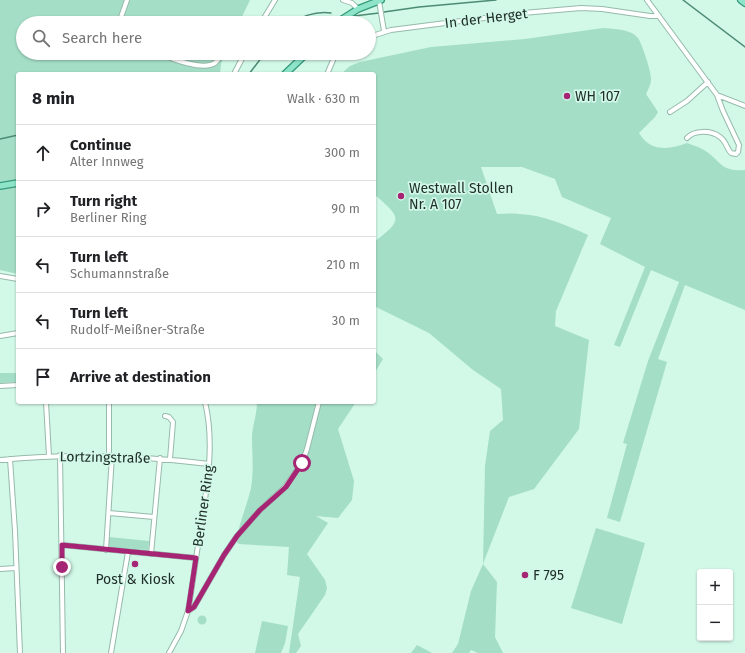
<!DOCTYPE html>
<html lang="en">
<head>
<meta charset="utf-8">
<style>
	:root { --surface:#fff; --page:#f2f2f2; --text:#202124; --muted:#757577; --line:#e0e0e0 }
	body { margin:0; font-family:"Fira Sans",sans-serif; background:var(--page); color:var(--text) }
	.controls { position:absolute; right:12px; bottom:12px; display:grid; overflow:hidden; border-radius:4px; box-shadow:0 1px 3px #0004 }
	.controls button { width:36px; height:36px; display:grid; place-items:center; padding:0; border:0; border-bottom:1px solid var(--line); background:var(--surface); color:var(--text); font:20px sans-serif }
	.stop { position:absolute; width:12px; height:12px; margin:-9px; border:3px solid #a52574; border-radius:50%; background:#fff }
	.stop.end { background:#a52574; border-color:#fff; box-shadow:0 1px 4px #0008 }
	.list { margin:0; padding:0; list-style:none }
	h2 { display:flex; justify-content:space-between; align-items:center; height:52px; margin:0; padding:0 16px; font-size:17px }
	h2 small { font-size:13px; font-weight:400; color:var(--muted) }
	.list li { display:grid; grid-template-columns:26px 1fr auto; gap:12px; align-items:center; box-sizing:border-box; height:56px; padding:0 16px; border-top:1px solid var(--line) }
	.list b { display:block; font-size:15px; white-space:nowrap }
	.list p { margin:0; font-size:13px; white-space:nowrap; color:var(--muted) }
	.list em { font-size:13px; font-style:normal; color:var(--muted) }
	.icon { flex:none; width:22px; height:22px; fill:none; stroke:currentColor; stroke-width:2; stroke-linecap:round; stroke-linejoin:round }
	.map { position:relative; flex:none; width:745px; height:653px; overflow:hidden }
	.search { position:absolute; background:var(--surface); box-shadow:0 1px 3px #0004; left:16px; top:16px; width:360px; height:44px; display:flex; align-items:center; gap:10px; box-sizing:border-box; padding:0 14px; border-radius:22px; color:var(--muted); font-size:15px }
	.panel { position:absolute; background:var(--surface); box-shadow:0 1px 3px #0004; left:16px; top:72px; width:360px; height:332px; border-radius:4px }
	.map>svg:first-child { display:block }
	.green { fill:#a4dec6 }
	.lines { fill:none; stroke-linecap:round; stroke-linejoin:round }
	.stream { stroke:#4c8b74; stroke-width:1.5 }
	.minor-casing { stroke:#96baab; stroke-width:6 }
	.major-casing { stroke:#35997a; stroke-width:8 }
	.minor { stroke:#fff; stroke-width:4 }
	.major { stroke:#8de4c9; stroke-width:5.5 }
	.route { stroke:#a52574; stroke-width:5 }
	.poi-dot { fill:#a52574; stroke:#d2f8e8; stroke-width:1.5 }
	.labels { text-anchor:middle; stroke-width:3.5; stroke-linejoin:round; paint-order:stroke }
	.street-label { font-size:14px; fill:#202f29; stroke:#d2f8e8 }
	.poi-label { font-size:14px; fill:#202f29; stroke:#d2f8e8; text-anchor:start }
</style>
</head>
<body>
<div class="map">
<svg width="745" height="653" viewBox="0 0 745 653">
	<rect width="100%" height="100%" fill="#d2f8e8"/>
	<path class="green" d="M0 0H250L239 23H23V37L17 44 23 50V53H26L32 59 39 53H225L221 64 220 74H18V274L0 270Z
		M603 28C614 29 631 29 638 38 642 44 652 73 651 80 651 84 648 90 646 94L658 112 655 117 639 133C650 152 669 150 687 143 691 145 697 146 702 149 721 159 718 172 745 170V310L685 285 658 359 667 362 620 522 607 518 627 444 623 443 648 361 679 282 651 270 620 347 614 345 645 267 600 244 611 218 562 197 555 179 522 167H481L497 214C504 214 512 213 519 214 544 215 566 225 588 235L556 311 555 326 589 340 579 429 534 489 509 497 483 564 497 582 495 637 503 653H478L471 650 469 653H452L458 644 471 591 483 564 485 466 490 431 503 420 501 389 473 370 429 333 374 306V242C405 219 400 217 374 194V74H341L350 66 360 62 431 47 525 39Z
		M374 350 383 359 374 374Z
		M0 373H17V382L0 383Z
		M257 402H356L338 429 354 481 352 500 338 518 316 516 328 523 307 554 325 580 327 588 325 595 298 634 301 646 296 653H289L300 577 287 575 289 547 239 544 236 541C239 523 247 506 251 488 254 470 252 453 252 435 253 424 257 414 257 402Z
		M596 528 645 543 622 624 571 608Z
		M109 537 149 541 148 550 108 547Z
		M197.5 620a4.5 4.5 0 1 1 9 0a4.5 4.5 0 1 1-9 0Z
		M262 621 288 626 285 643 281 653H255Z
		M417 645 432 653H411Z"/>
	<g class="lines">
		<path class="stream" d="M683 0 745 47
			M384 12 419 7 496 0
			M354 16 379 13
			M291 23C304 15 316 11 331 13
			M249 74 265 53
			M0 139 18 135"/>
		<g class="minor-casing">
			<path id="minor" d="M343 0 352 3 358 9
				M647 0 717 95 723 111 739 145 738 152 736 154 731 153C727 149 726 141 720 137 711 130 694 130 687 138
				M379 1 384 31
				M119 23 127 0
				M261 23 275 0
				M369 37 391 30 523 13 581 8 602 9 650 16H659
				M160 53C171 59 203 71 215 63 218 60 221 56 223 53
				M328 72 336 53
				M234 74 245 53
				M717 95 745 106
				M670 112 687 101 708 82
				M0 276 18 279
				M0 336 18 333
				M0 386 18 385
				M46 402 49 456
				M165 416 169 417 173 422 170 459
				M60 455 63 653
				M109 456V402
				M10 459 15 531 20 653
				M0 460C72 453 137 455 209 464
				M109 513 154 517
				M62 545 196 558
				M106 550 112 456
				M151 554 160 458
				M0 569 16 568
				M188 611 194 607 224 555 237 536 260 510 285 487 302 463 307 449 319 402
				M111 653 128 552
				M169 653 181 631 188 611C193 583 196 555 201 527 207 486 215 443 205 402"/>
		</g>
		<g class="major-casing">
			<path id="major" d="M741 0 745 3
				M336 23 358 9 381 0
				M285 74 307 53
				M0 186 18 183"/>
		</g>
		<use href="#minor" class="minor"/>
		<use href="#major" class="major"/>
	</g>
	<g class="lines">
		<path class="route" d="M62 567V545L196 558 188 611 194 607 224 555 237 536 260 510 286 487 302 463"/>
	</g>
	<g class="poi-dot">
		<circle cx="567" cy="96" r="4"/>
		<circle cx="401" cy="196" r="4"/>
		<circle cx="135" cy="564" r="4"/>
		<circle cx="525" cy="575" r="4"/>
	</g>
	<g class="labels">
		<g class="street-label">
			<text transform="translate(486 18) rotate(-7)" y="5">In der Herget</text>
			<text transform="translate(105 457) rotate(1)" y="5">Lortzingstraße</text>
			<text transform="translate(203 506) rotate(-82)" y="5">Berliner Ring</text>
		</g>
		<g class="poi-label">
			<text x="575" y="101">WH 107</text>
			<text x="409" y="193">Westwall Stollen<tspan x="409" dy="16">Nr. A 107</tspan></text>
			<text x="533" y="580">F 795</text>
			<text x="135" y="584" text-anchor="middle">Post &amp; Kiosk</text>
		</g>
	</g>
</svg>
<div class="controls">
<button>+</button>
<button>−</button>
</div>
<div class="stop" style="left:302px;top:463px"></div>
<div class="stop end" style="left:62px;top:567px"></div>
<div class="search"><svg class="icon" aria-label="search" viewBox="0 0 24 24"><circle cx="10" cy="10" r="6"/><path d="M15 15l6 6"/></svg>Search here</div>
<section class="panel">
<h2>8 min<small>Walk · 630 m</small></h2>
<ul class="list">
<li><svg class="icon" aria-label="ahead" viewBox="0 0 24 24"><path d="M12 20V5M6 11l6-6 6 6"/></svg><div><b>Continue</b><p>Alter Innweg</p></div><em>300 m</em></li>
<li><svg class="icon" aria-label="right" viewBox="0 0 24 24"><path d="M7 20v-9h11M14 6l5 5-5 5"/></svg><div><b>Turn right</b><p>Berliner Ring</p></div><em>90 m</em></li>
<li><svg class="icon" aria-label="left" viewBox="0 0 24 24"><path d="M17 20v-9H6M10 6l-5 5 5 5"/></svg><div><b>Turn left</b><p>Schumannstraße</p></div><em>210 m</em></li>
<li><svg class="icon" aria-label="left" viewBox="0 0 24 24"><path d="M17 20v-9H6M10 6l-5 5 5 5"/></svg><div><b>Turn left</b><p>Rudolf-Meißner-Straße</p></div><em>30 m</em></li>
<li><svg class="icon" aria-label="arrive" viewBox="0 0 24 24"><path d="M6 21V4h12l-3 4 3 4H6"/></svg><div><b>Arrive at destination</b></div></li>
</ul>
</section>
</div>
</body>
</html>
